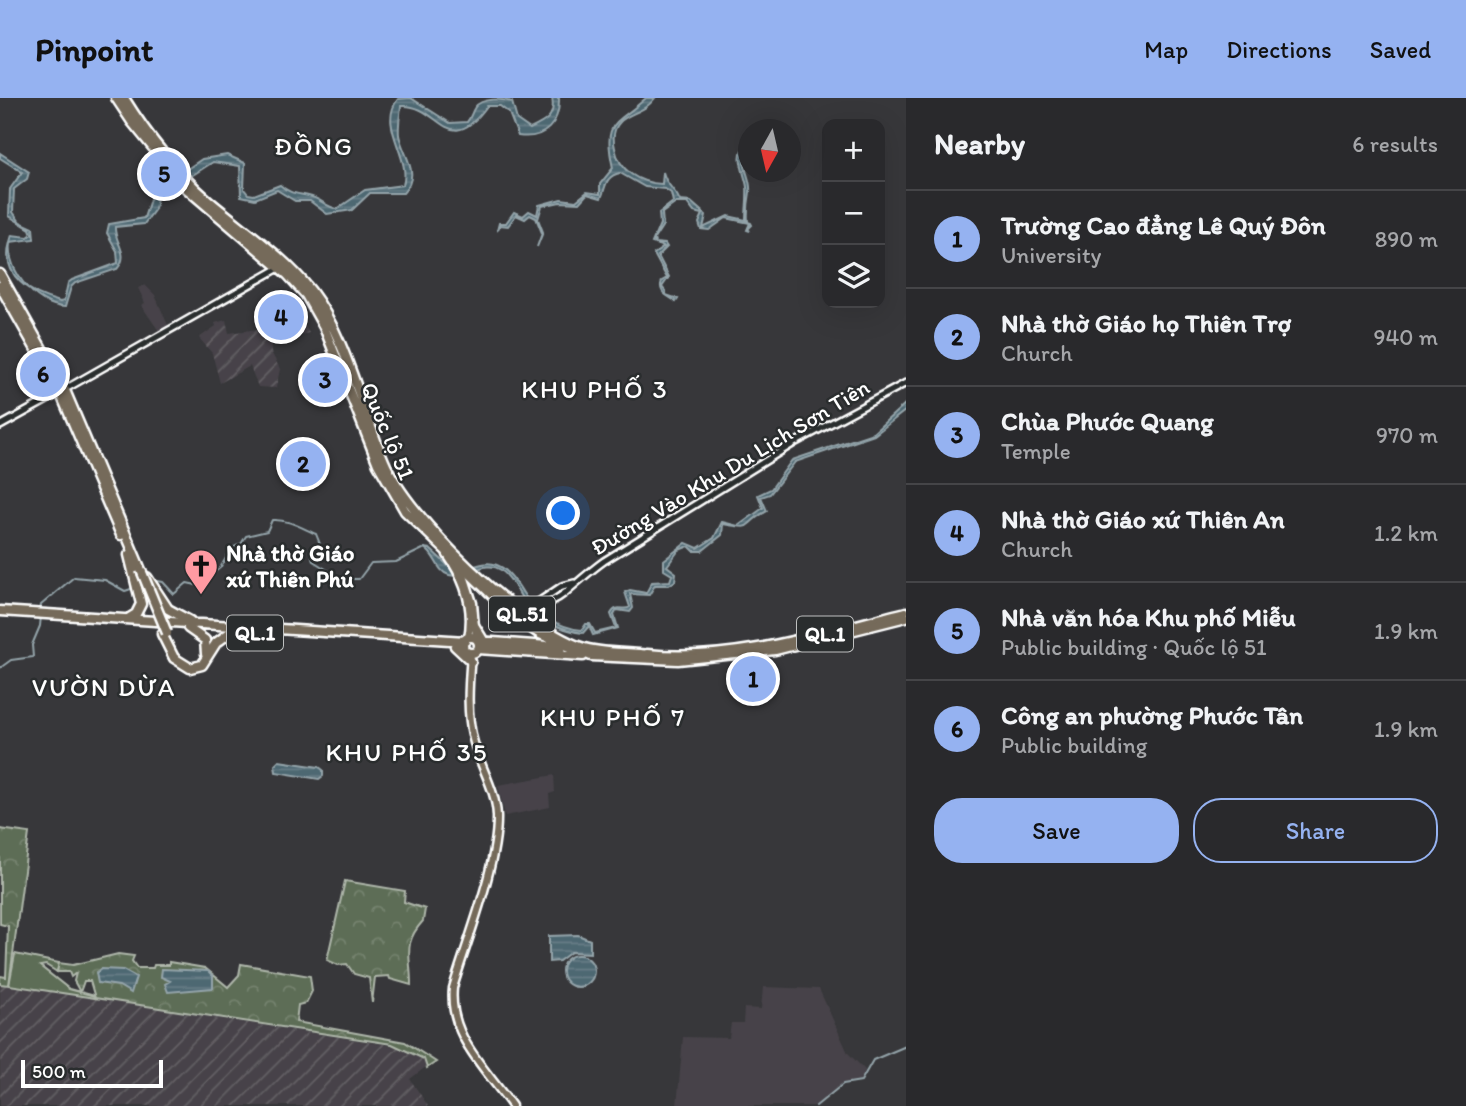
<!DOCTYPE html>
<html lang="en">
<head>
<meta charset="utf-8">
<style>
	:root { --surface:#29292c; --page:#313134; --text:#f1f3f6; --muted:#a5a6a9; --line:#454548; --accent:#95b2f1 }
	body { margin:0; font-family:Itim,sans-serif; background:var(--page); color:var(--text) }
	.controls { position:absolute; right:21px; top:21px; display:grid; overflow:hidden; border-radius:14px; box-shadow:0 7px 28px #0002 }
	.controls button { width:63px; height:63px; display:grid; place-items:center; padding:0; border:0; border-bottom:2px solid var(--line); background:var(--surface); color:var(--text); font:35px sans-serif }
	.compass { position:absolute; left:738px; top:21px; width:63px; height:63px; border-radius:50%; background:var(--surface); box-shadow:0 7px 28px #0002; rotate:188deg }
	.scale { position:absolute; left:21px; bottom:18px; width:142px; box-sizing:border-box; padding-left:7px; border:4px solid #fff; border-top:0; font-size:19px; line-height:24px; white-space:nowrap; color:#fff; -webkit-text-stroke:5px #2a2d2e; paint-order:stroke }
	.you { position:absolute; left:564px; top:416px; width:24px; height:24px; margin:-18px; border:5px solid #fff; border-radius:50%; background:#1a73e8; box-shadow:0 0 0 10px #1a73e833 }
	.badge { display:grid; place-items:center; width:46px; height:46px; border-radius:50%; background:var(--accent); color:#111; font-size:23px; font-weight:700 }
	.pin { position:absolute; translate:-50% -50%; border:4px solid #fff; box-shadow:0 2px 7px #0006 }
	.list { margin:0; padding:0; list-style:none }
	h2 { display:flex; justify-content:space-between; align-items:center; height:91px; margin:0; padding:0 28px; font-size:30px }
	h2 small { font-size:23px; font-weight:400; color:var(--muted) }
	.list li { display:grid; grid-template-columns:46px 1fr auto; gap:21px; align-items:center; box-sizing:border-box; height:98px; padding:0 28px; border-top:2px solid var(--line) }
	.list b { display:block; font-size:26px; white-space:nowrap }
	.list p { margin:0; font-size:23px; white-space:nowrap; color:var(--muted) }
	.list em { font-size:23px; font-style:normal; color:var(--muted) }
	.actions { display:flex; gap:14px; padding:21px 28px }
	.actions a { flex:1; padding:16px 0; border:2px solid var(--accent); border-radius:28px; text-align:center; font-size:24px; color:var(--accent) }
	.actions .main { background:var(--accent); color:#111 }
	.icon { flex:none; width:38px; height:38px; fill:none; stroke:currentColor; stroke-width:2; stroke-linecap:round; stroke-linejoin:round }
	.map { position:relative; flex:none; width:906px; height:1008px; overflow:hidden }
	header { display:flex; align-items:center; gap:42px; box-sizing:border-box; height:98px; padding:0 35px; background:var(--accent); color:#111 }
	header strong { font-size:33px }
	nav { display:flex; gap:38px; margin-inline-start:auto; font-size:24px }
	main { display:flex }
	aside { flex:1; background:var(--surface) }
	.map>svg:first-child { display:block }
	.built { fill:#474349 }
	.industrial { fill:url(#industrial-furrows) }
	.green { fill:#5d6d56; stroke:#aeb6aa; stroke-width:2 }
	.forest { fill:url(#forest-crowns); stroke:#aeb6aa; stroke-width:2 }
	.water { fill:url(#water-rules); stroke:#94a4aa; stroke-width:2 }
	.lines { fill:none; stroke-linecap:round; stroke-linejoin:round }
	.stream { stroke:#94a4aa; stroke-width:2 }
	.secondary-casing { stroke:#fff; stroke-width:10 }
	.primary-casing { stroke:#fff; stroke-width:11 }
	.highway-casing { stroke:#fff; stroke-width:13 }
	.secondary { stroke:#2a2d2e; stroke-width:5 }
	.primary { stroke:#746a5a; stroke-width:6 }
	.highway { stroke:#746a5a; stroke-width:8 }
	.highway-bridge-casing { stroke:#fff; stroke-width:13; stroke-linecap:butt }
	.highway-bridge { stroke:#746a5a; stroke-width:8 }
	.labels { text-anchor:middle; stroke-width:5; stroke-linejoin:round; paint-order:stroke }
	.shield { fill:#2a2d2e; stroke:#bfc0c0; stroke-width:2 }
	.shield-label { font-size:21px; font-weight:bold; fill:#fff }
	.street-label { font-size:23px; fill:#fff; stroke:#2a2d2e }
	.poi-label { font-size:23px; font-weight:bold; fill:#fff; stroke:#2a2d2e; text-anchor:start }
	.quarter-label { font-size:26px; letter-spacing:2px; fill:#fff; stroke:#2a2d2e }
</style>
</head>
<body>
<header>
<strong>Pinpoint</strong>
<nav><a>Map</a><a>Directions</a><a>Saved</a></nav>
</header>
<main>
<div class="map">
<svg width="906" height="1008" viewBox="0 0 906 1008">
	<defs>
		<pattern id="industrial-furrows" width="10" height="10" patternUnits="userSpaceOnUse" patternTransform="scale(1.75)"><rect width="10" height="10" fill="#474349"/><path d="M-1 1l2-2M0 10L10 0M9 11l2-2" fill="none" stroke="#635f64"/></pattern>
		<pattern id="forest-crowns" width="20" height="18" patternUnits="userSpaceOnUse" patternTransform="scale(1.75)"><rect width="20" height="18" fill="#5d6d56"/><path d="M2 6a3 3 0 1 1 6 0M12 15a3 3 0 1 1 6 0" fill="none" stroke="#75836f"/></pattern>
		<pattern id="water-rules" width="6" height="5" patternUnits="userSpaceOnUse" patternTransform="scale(1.75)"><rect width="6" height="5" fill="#4d6772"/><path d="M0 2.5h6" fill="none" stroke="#687e87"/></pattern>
	</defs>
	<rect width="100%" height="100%" fill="#37373a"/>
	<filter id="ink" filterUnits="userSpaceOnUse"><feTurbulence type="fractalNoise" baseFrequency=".0143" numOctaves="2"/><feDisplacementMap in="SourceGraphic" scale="14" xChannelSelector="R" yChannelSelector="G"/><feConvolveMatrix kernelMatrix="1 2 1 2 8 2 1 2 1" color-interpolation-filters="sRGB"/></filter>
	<g filter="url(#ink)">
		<path class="built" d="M145 187 155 197 170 232 161 236 141 207 145 205 138 190Z
			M753 559 755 571 770 598 760 603 744 586 743 560Z
			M554 677 555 694 549 696 550 709 505 718 498 687Z
			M763 889 819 891 848 955 865 972 861 983 843 986 816 1008H677L683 939 729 940 731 925H743L744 910 761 911Z"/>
		<path class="industrial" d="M226 222 229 235 303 225 309 235 280 243 277 241 271 246V254L280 271 276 290 258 289 250 268 220 285 212 255 199 240 216 228 215 225Z
			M0 886 401 949 427 964V968L410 981 428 1008H0Z"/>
		<path class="green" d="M15 856 59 865 57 874 46 867 40 868 69 891 95 898V900L9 887Z"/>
		<path class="forest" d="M0 731 29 735 9 887 0 886V878L6 879 8 828 0 826Z
			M345 783 405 793 404 804 425 811 423 823C402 846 411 857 411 887L390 881 389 878 375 879 372 905 369 880 354 876 347 866 338 867 327 862Z
			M118 856 134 858 132 863 137 870H153L154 867H169V864L205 870 228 889 239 877 241 866 310 878 312 893 306 905 298 907 296 924 405 944 436 964 427 970 424 961 392 946 95 900 90 883H84L80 894 74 883 76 875 71 879 69 874H57L59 865 73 867Z"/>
		<path class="water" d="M411 0 450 25 467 24C472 18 471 15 475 9 482 0 502 0 512 4L517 22 530 31C545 24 556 19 552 0H559C560 25 545 42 518 38L509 15 500 8H487C447 63 440 5 401 8 400 17 398 28 399 37 403 58 422 75 403 95H370L352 112 327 116 310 103H295L277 92 255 101 241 98 240 68 213 64 157 100 155 111 144 126 115 129C114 145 131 156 117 171L75 185 71 189 65 209C36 209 0 167 12 137L28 139 32 136 30 131 9 118 10 91 22 74 0 60V55L29 74 27 81 14 91 13 114 20 124 33 130 34 141 10 144C0 179 31 196 60 204L64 203 68 185 72 182 118 165 117 153 107 135 109 126 144 120 152 95 202 61 227 57 245 65 244 91 248 96 254 97 280 87C291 97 298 95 312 99 322 102 326 109 337 111L365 92 403 87C412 59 377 28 398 1Z
			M646 0H655C644 15 630 14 620 24 613 31 613 42 615 50 619 73 639 85 662 86L663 74C667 90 675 90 680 103L691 104 706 117 703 130 728 118 746 122C746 111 748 99 747 89 745 76 734 55 746 48 739 68 752 79 750 94 748 105 747 112 748 124L751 125 752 127 748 131 750 133 747 132 750 125 726 120 709 132 701 131 699 125 703 116 694 114 687 105H676L662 115 663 127 654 141 655 145 665 146 667 149 658 158 669 179 662 189 666 194V197L678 201 676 204C670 198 657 196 662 183L667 180 654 156 664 149 652 145 660 126 659 115 673 104 671 95 665 91 645 89 620 75C604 78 606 91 601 100L587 96 579 105 560 104 542 108 538 121 543 134 537 149 542 135 536 120 530 117 525 121 516 117 508 128 500 127 497 133 499 125H506L514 114 523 118 529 113 537 117 539 107 561 101 576 103 587 94 600 96V86L613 70C602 21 616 28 646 0Z
			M906 305V312L874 337 795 364 770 396 761 399 767 413C739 428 758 432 723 426L722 437 702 453H694L689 448 679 452 667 468 676 475 675 483 669 487H655L649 497 630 496 633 510 630 514 617 512 614 517 618 530 593 537 589 528 583 535C561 532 535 521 523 502 517 492 511 479 501 472 484 460 467 482 449 477 436 473 436 456 424 450L430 451 454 473C468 473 482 461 497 467 508 471 517 485 523 495 534 515 560 530 582 532L586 526H590L595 535 616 530 611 516C617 505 624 514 630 509L625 494 630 492 646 495 652 484 670 483 672 477 664 472V462L686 445 698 450 714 440 722 424 738 428 763 410 758 397 771 391 792 362 873 335Z
			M279 663 319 669 323 672V678L319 681 276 674 275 667Z
			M578 837 590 842V855L571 854 559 863 549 864V838Z
			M562 873a16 16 0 1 1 32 0a16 16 0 1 1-32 0Z
			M101 871 123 872 136 879 131 895 119 888 98 885 96 875Z
			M162 871 208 873 213 878V890L168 894 165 886 170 883 161 879Z"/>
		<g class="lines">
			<path class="stream" d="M153 482 163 484 174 496 187 485 201 488 208 485V479L220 470 232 450 241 446 246 438 267 433 272 422C288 421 302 430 316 436L322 451 321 455 312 458 313 463 342 481H359L371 465 396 464 423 451
				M40 513 41 507 74 479 105 482 125 493 131 491 132 485
				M0 570 11 562 33 559 32 547 40 528 41 518
				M816 1008 843 986 861 983 873 962 906 948"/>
			<g class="secondary-casing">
				<path id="secondary" d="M67 290 279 170
					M0 328 58 296
					M522 515 562 488 574 485
					M532 523C542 502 549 508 565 495 578 484 590 473 604 463L796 344 906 285"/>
			</g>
			<g class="primary-casing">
				<path id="primary" d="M447 457C464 481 474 510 468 540
					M461 468 473 505 476 541
					M471 555C469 584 466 612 473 641 479 667 496 691 497 718 498 767 467 842 453 890 448 938 487 972 512 1008
					M647 555C734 564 823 534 906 513"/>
			</g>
			<g class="highway-casing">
				<path id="highway" d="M116 0 132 24 186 90 288 177 306 197 324 229 378 366 405 413 515 519 540 536 591 558 678 562 775 552 906 519
					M124 0C147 37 175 73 208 102 242 131 283 157 311 193 346 239 361 310 384 363 408 421 521 528 581 549 601 556 627 554 649 557
					M0 176 64 290 141 472
					M0 188 59 292 121 437
					M147 479 168 511 190 523
					M0 513 465 543
					M128 521 136 516 141 506 129 457
					M474 527 483 542
					M188 530 205 542 206 556
					M162 536 174 560 190 570 202 567 216 545 232 533
					M463 547a8 8 0 1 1 16 0a8 8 0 1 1-16 0Z
					M478 543 562 549
					M455 548 471 563
					M478 551 583 558"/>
			</g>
			<use href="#secondary" class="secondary"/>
			<use href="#primary" class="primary"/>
			<use href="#highway" class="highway"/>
			<g class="highway-bridge-casing">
				<path id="highway-bridge" d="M141 472 167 535"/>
			</g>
			<use href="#highway-bridge" class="highway-bridge"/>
		</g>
	</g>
	<defs>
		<g id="church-pin" transform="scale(1.75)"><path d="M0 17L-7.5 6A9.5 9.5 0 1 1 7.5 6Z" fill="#ff9aa2" stroke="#2a2d2e"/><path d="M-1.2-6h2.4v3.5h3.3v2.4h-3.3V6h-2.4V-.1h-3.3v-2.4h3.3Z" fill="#111"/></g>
	</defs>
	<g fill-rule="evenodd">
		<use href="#church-pin" x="201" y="468"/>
	</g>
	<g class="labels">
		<g class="shield">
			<rect x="489" y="498.5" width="66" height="35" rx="5"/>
			<rect x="227" y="517.5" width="56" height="35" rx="5"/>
			<rect x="797" y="518.5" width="56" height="35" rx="5"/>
		</g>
		<g class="shield-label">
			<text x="522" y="523">QL.51</text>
			<text x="255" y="542">QL.1</text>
			<text x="825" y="543">QL.1</text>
		</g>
		<g class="street-label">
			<text transform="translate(388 333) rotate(67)" y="8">Quốc lộ 51</text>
			<text transform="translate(730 369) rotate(-31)" y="8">Đường Vào Khu Du Lịch Sơn Tiên</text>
		</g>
		<g class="poi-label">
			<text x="226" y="463">Nhà thờ Giáo<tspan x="226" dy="26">xứ Thiên Phú</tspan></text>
		</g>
		<g class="quarter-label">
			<text x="314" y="57">ĐỒNG</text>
			<text x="595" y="300">KHU PHỐ 3</text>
			<text x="104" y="598">VƯỜN DỪA</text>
			<text x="613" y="628">KHU PHỐ 7</text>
			<text x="407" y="663">KHU PHỐ 35</text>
		</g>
	</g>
</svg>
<div class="controls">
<button>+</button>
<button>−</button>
<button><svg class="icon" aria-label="layers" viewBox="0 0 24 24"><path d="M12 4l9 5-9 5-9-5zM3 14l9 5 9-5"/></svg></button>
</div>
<svg class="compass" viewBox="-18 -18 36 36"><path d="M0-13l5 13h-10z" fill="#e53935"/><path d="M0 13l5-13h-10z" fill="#a5a6a9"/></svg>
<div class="scale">500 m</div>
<div class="you"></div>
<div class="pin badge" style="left:753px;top:581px">1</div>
<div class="pin badge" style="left:303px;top:366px">2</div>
<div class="pin badge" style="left:325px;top:282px">3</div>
<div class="pin badge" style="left:281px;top:219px">4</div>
<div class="pin badge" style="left:164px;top:76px">5</div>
<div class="pin badge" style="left:43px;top:276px">6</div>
</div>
<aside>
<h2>Nearby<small>6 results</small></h2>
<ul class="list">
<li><span class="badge">1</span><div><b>Trường Cao đẳng Lê Quý Đôn</b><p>University</p></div><em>890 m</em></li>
<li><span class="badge">2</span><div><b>Nhà thờ Giáo họ Thiên Trợ</b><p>Church</p></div><em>940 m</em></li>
<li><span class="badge">3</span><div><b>Chùa Phước Quang</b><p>Temple</p></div><em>970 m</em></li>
<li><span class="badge">4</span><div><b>Nhà thờ Giáo xứ Thiên An</b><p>Church</p></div><em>1.2 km</em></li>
<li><span class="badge">5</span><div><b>Nhà văn hóa Khu phố Miễu</b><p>Public building · Quốc lộ 51</p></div><em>1.9 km</em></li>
<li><span class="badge">6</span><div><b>Công an phường Phước Tân</b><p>Public building</p></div><em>1.9 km</em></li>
</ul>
<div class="actions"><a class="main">Save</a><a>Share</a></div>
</aside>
</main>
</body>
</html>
